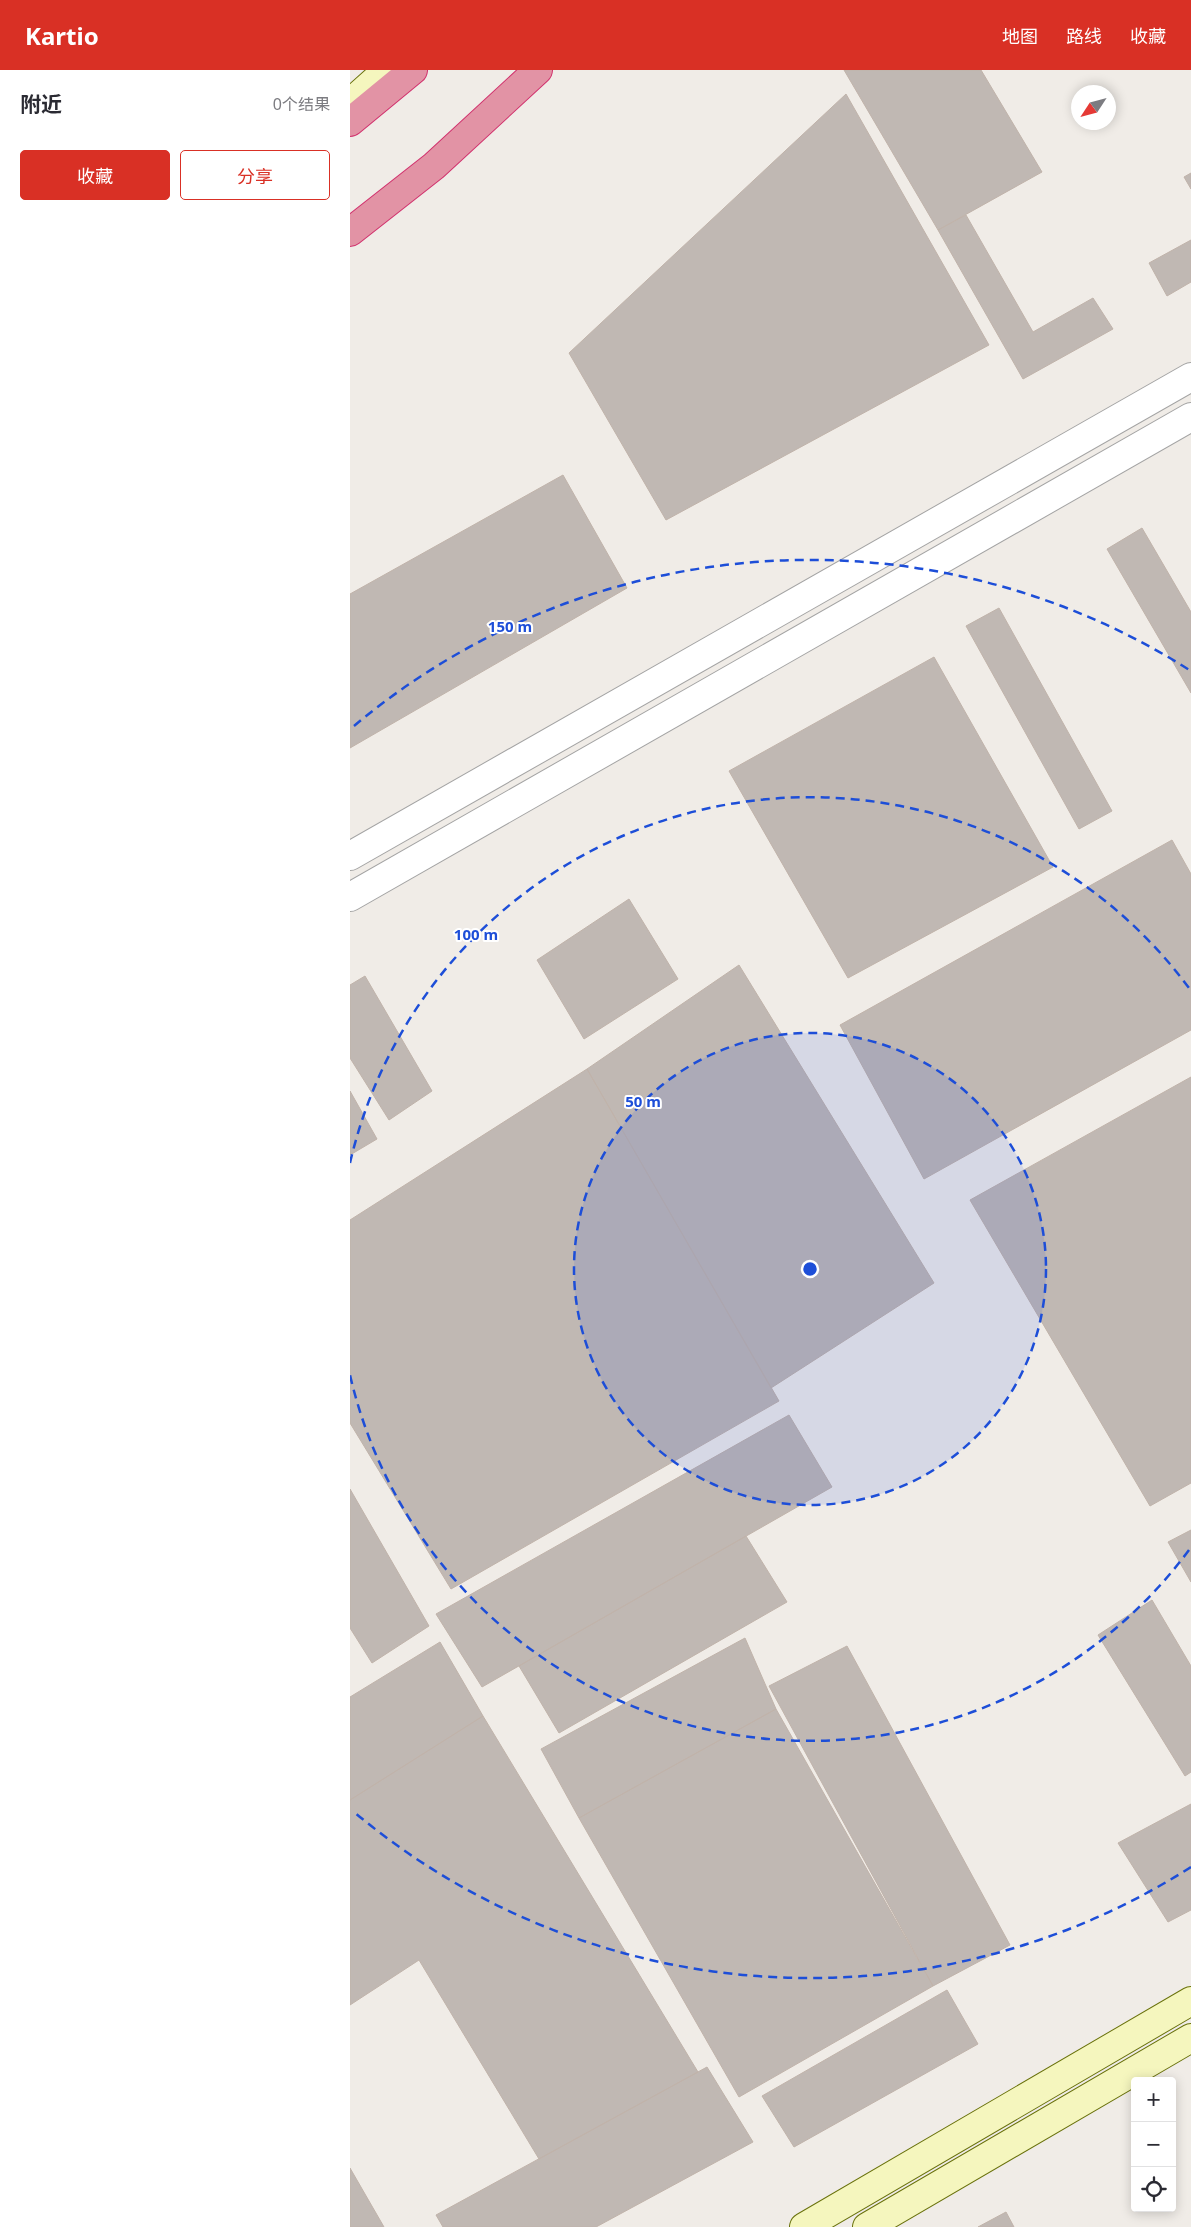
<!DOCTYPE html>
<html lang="zh">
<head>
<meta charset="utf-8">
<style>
	:root { --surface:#fff; --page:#f7f7f7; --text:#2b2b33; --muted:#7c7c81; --line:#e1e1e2; --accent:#d93025 }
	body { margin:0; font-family:"Noto Sans","Noto Sans SC",sans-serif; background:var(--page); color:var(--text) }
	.controls { position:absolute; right:15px; bottom:15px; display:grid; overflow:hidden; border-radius:5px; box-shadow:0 2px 12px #0003 }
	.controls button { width:45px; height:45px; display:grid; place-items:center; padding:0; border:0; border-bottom:1px solid var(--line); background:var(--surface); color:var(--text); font:25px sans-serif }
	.compass { position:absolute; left:721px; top:15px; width:45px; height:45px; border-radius:50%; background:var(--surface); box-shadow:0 2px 12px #0003; rotate:234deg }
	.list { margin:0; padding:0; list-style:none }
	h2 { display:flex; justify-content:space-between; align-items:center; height:65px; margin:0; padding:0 20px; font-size:21px }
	h2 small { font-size:16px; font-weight:400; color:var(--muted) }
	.actions { display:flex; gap:10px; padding:15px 20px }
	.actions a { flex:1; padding:11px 0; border:1px solid var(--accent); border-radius:5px; text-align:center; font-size:18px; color:var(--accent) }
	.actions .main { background:var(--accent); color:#fff }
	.icon { flex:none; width:28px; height:28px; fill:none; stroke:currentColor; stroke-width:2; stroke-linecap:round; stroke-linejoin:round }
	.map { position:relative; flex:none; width:841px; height:2157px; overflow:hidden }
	header { display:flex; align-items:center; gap:30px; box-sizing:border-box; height:70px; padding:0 25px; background:var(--accent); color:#fff }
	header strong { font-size:24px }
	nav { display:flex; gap:28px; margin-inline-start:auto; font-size:18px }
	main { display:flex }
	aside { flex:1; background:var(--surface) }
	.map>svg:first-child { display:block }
	.building { fill:#c0b8b3; stroke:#c0b3aa }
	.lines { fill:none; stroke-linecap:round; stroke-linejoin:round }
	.street-casing { stroke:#a4a4a4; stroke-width:30 }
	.secondary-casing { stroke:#6a720c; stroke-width:30 }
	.highway-casing { stroke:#d1316d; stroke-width:30 }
	.street { stroke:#fff; stroke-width:28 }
	.secondary { stroke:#f5f6be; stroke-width:28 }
	.highway { stroke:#e293a5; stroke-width:28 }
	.ring { fill:none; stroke:#1d4ed8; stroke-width:2.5; stroke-dasharray:9 6 }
	.centre { fill:#1d4ed8; stroke:#fff; stroke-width:2.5 }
	.ring-label { font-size:15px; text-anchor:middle; font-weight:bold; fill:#1d4ed8; stroke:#fff; stroke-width:4; stroke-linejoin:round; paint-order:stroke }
</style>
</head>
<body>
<header>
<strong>Kartio</strong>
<nav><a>地图</a><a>路线</a><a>收藏</a></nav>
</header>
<main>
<aside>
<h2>附近<small>0个结果</small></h2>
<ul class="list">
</ul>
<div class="actions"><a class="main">收藏</a><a>分享</a></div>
</aside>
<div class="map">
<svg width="841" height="2157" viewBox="0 0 841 2157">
	<rect width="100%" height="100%" fill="#f0ece7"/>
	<path class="building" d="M494 0H631L692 102 588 160Z
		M496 24 639 275 316 450 219 283Z
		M841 103V119L834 107Z
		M616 145 683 262 743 228 763 259 673 309 588 160Z
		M841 170V212L817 226 799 193Z
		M213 405 277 518 0 678V524Z
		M792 458 841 542V623L757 479Z
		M649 538 762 741 729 759 616 556Z
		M584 587 703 797 498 908 379 701Z
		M822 770 841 804V960L574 1109 490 955Z
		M279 829 328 909 234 969 187 890Z
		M389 895 584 1213 421 1318 237 999Z
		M15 906 82 1021 39 1050 0 988V915Z
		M237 999 429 1331 101 1519 0 1353V1150Z
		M841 1007V1413L800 1436 620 1130Z
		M0 1021 27 1069 0 1085Z
		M439 1345 482 1417 132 1617 86 1544Z
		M0 1419 79 1556 22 1593 0 1558Z
		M841 1460V1512L818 1472Z
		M396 1466 437 1532 209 1663 169 1596Z
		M802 1530 841 1596V1702L835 1706 748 1565Z
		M395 1568 426 1639 229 1748 191 1679Z
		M90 1572 133 1646 0 1730V1627Z
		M497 1576 660 1875 583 1916 419 1616Z
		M426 1639 583 1916 389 2027 229 1748Z
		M133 1646 348 2002 189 2089 69 1890 0 1935V1730Z
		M841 1734V1840L818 1852 768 1773Z
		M597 1920 628 1974 444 2077 412 2026Z
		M357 1997 403 2072 246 2157H93L86 2145Z
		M0 2098 34 2157H0Z
		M656 2142 664 2157H628Z"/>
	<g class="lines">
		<g class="street-casing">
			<path id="street" d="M0 786 841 307
				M0 827 841 347"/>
		</g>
		<g class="secondary-casing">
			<path id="secondary" d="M0 33 37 0
				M454 2157 841 1931
				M517 2157 841 1968"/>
		</g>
		<g class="highway-casing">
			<path id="highway" d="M0 52 63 0
				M0 162 84 96 188 0"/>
		</g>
		<use href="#street" class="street"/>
		<use href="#secondary" class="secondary"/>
		<use href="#highway" class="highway"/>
	</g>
	<circle cx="460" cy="1199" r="236" fill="#1d4ed8" fill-opacity=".12"/>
	<g class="ring">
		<circle cx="460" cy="1199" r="236"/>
		<path d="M839 1480A472 472 0 0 1 0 1305M0 1093A472 472 0 0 1 839 918"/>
		<path d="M841 1797A709 709 0 0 1 4 1742M4 656A709 709 0 0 1 841 601"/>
	</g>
	<circle cx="460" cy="1199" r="8" class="centre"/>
	<g class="ring-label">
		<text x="160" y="562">150 m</text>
		<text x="126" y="870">100 m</text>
		<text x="293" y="1037">50 m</text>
	</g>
</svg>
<div class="controls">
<button>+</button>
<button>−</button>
<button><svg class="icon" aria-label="locate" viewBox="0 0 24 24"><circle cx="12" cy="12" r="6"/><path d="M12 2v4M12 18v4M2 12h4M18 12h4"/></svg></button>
</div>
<svg class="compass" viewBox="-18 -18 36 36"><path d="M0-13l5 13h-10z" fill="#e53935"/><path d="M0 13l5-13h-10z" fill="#7c7c81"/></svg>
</div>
</main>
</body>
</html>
